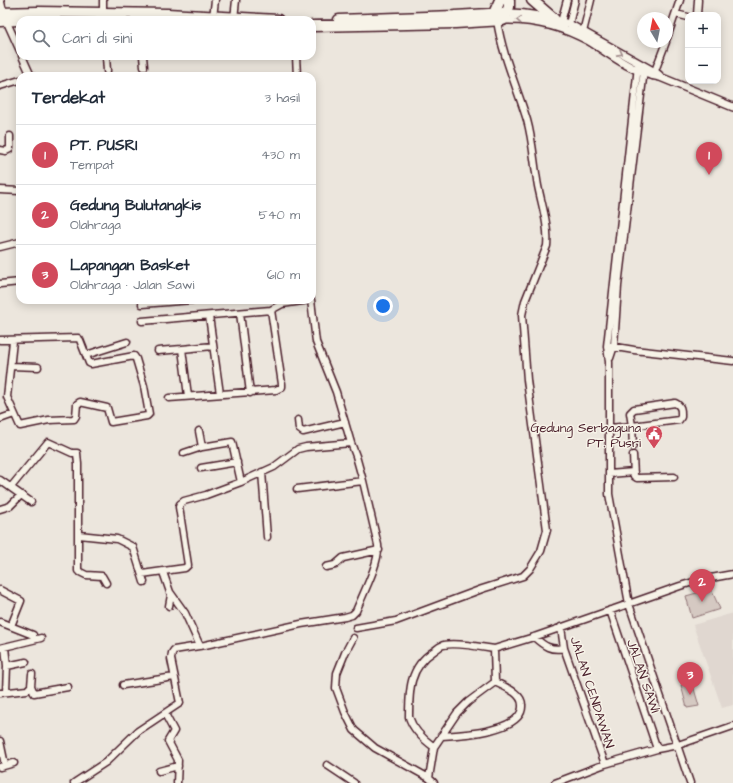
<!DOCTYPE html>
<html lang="id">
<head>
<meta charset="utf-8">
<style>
	:root { --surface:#fff; --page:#f6f6f7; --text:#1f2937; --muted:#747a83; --line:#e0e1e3; --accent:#d1495b }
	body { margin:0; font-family:"Architects Daughter",sans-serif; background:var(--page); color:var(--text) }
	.controls { position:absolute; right:12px; top:12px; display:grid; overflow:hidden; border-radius:8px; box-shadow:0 2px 10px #0003 }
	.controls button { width:36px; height:36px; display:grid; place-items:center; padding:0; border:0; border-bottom:1px solid var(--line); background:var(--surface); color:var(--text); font:20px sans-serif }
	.compass { position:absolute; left:637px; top:12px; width:36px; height:36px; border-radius:50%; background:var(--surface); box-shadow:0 2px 10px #0003; rotate:350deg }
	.you { position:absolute; left:383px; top:306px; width:14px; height:14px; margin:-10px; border:3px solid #fff; border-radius:50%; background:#1a73e8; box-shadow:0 0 0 6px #1a73e833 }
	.badge { display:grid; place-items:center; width:26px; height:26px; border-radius:50%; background:var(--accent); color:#fff; font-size:13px; font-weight:700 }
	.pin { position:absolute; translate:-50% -33px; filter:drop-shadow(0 1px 2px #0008) }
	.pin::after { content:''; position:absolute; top:21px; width:14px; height:12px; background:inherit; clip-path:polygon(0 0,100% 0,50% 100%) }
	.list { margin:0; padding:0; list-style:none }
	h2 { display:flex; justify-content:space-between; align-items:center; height:52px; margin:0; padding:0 16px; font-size:17px }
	h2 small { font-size:13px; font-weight:400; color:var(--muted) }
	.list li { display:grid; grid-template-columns:26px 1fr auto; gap:12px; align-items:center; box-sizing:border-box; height:60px; padding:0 16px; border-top:1px solid var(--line) }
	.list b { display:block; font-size:15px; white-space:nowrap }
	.list p { margin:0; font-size:13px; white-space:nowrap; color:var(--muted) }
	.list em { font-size:13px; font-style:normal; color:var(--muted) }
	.icon { flex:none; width:22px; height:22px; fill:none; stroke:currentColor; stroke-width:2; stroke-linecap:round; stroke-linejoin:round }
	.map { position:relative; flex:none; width:733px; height:783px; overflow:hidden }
	.search { position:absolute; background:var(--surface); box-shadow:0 2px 10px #0003; left:16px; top:16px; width:300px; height:44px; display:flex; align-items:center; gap:10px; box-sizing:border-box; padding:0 14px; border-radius:12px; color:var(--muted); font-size:15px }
	.panel { position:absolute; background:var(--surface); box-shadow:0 2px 10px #0003; left:16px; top:72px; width:300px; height:232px; border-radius:12px }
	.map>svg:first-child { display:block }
	.built { fill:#e0d7d0 }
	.green { fill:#d5c9c2; stroke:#907476 }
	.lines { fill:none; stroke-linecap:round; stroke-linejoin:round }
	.minor-casing { stroke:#4a1f2b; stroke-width:9 }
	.tertiary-casing { stroke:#4a1f2b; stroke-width:10 }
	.trunk-casing { stroke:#4a1f2b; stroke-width:13 }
	.minor { stroke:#f7f3e8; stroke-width:6 }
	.tertiary { stroke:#f7f3e8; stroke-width:7 }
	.trunk { stroke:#f7f3e8; stroke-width:10 }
	.oneway { stroke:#a0898a }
	.labels { text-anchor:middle; stroke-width:3; stroke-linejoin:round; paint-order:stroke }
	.poi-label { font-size:13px; fill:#4a1f2b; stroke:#f7f3e8; text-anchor:end }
	.street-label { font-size:13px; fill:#4a1f2b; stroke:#f7f3e8 }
</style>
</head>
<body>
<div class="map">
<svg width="733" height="783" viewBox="0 0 733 783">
	<rect width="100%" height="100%" fill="#ece6dd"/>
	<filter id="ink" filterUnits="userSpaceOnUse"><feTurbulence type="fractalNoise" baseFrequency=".025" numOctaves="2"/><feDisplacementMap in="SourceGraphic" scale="8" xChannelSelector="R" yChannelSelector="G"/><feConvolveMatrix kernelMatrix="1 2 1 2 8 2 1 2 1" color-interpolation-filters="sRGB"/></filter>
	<g filter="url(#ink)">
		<path class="built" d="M733 613V705L722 708 693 625Z"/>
		<path class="green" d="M711 589 720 609 692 618 686 596Z
			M692 682 699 706 687 708 681 685Z"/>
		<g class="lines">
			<g class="minor-casing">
				<path id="minor" d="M103 0V13
					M676 14 688 17
					M697 15 698 0
					M5 18 20 51
					M213 18 215 0
					M234 19 236 0
					M561 22 567 0
					M569 24 575 0
					M583 32 591 0
					M667 38 680 0
					M22 56 31 76
					M106 56 107 71
					M143 56 144 67
					M296 56 297 76
					M638 66 607 346 609 362V494L629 604 690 783
					M653 76 666 42
					M0 86 20 80
					M0 150 6 151 10 149V136
					M0 190 20 191
					M0 247 20 242
					M0 284 20 282
					M142 304 192 300
					M240 313 250 393
					M209 316 220 394
					M142 321 271 310 282 304 309 300
					M0 340 78 338 80 340 89 363 91 364 134 356 136 359 144 386 149 414 147 416 111 422 107 408 80 402 77 404 76 416 74 419 49 420 20 426 7 397 13 341
					M610 346 634 350 733 361
					M182 349 213 346
					M158 351 182 349 188 396
					M86 355 127 342
					M610 358 614 346 618 286 644 70
					M11 366 38 367
					M169 398 276 390 282 387V384L271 310
					M675 403C682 406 681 411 681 417L679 420 632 426 630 413 634 409Z
					M0 419 14 414
					M298 420 299 429 303 432 345 422
					M609 428 632 426 633 446
					M199 431 202 447
					M184 453 202 447 232 442 241 482
					M633 455 634 476 637 478 674 477
					M201 468 237 462
					M262 472 267 537
					M609 474 634 472
					M0 480 31 502
					M11 487 48 442 72 453H77L78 464V571L86 575 102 576 106 583
					M297 489 363 481
					M0 509 10 506 21 495
					M79 535 117 539 133 547 144 582
					M326 567 335 565 343 558 379 550
					M163 572 171 595 169 606
					M142 574 185 568 188 565 179 507 180 504 184 501 206 495 241 482 274 467 298 449 306 447 351 443
					M0 590 21 601 11 626
					M170 592 185 613 200 646
					M610 610 657 749
					M0 622 33 635
					M561 627 564 648 605 764
					M356 628 396 621 482 589 523 576 530 569 541 551 547 530 527 380 522 315 525 301 547 246C549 226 542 206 538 186 534 164 533 141 527 120 517 87 502 55 497 20
					M534 637C544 646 551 651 564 648
					M353 638 345 653 337 673 336 688 345 712 354 730 375 748 429 778 434 783
					M5 647 7 666 6 692
					M0 648 41 638
					M494 649 534 637 680 586 700 580 733 574
					M7 666 26 662
					M123 685 174 677
					M31 686 34 693 68 687
					M0 693 27 690 31 686 32 674
					M165 714 174 731 168 741 178 760 177 783
					M441 736C460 735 524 732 522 705 522 693 505 687 495 682
					M0 741 5 765
					M327 765 354 783
					M0 767 14 763
					M159 771 178 766
					M429 778 434 747 457 713 468 702 495 682 494 649C482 647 455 642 444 645 441 645 437 649 434 651 409 667 409 691 409 717 413 730 423 739 434 747
					M74 783 106 762 138 731 180 703 171 659 172 653 174 650 205 645 301 624 345 617 352 615 356 611C363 594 380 562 378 545L363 481 356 456 351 443 336 392 316 342 311 300
					M555 783 605 764 657 749 678 745 733 726"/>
			</g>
			<g class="tertiary-casing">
				<path id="tertiary" d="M0 0 3 13
					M506 13C528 12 548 17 569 24L655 72 659 75
					M503 20C534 19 562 26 589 41 612 55 633 73 660 77L733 107"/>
			</g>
			<g class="trunk-casing">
				<path id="trunk" d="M532 0 554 19
					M0 13 38 12 167 14 278 20
					M492 18 500 0
					M339 20 455 16 506 13
					M0 21 35 19
					M312 26 455 23 503 20 509 7V0"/>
			</g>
			<use href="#minor" class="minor"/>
			<use href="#tertiary" class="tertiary"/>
			<use href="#trunk" class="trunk"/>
		</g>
		<defs><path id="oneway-chevron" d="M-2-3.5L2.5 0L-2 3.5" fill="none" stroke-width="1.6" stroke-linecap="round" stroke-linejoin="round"/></defs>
		<g class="oneway">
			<use href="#oneway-chevron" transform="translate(519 20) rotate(-177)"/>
			<use href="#oneway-chevron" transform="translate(620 53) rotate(28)"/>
		</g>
	</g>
	<defs>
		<g id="civic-pin" transform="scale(0.9)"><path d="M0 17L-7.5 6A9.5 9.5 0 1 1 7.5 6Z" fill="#d1495b" stroke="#f7f3e8"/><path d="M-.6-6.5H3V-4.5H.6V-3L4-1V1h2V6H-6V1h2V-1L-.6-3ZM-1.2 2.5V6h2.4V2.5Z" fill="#fff"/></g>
	</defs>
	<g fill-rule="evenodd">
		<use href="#civic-pin" x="654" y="434"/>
	</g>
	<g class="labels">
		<g class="poi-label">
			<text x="641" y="432">Gedung Serbaguna<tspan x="641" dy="15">PT. Pusri</tspan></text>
		</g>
		<g class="street-label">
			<text transform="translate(644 676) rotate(71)" y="5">JALAN SAWI</text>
			<text transform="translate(593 692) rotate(72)" y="5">JALAN CENDAWAN</text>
		</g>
	</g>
</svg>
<div class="controls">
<button>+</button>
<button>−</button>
</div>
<svg class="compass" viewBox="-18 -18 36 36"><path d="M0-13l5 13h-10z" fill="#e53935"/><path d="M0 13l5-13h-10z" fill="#747a83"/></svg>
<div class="you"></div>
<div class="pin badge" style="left:709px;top:175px">1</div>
<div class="pin badge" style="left:702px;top:602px">2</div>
<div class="pin badge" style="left:690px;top:695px">3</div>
<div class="search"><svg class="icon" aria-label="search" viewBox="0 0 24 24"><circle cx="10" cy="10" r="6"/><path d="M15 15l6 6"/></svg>Cari di sini</div>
<section class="panel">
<h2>Terdekat<small>3 hasil</small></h2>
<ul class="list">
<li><span class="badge">1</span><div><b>PT. PUSRI</b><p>Tempat</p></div><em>430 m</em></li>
<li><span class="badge">2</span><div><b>Gedung Bulutangkis</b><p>Olahraga</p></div><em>540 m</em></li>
<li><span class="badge">3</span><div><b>Lapangan Basket</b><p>Olahraga · Jalan Sawi</p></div><em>610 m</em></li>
</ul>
</section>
</div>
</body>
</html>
